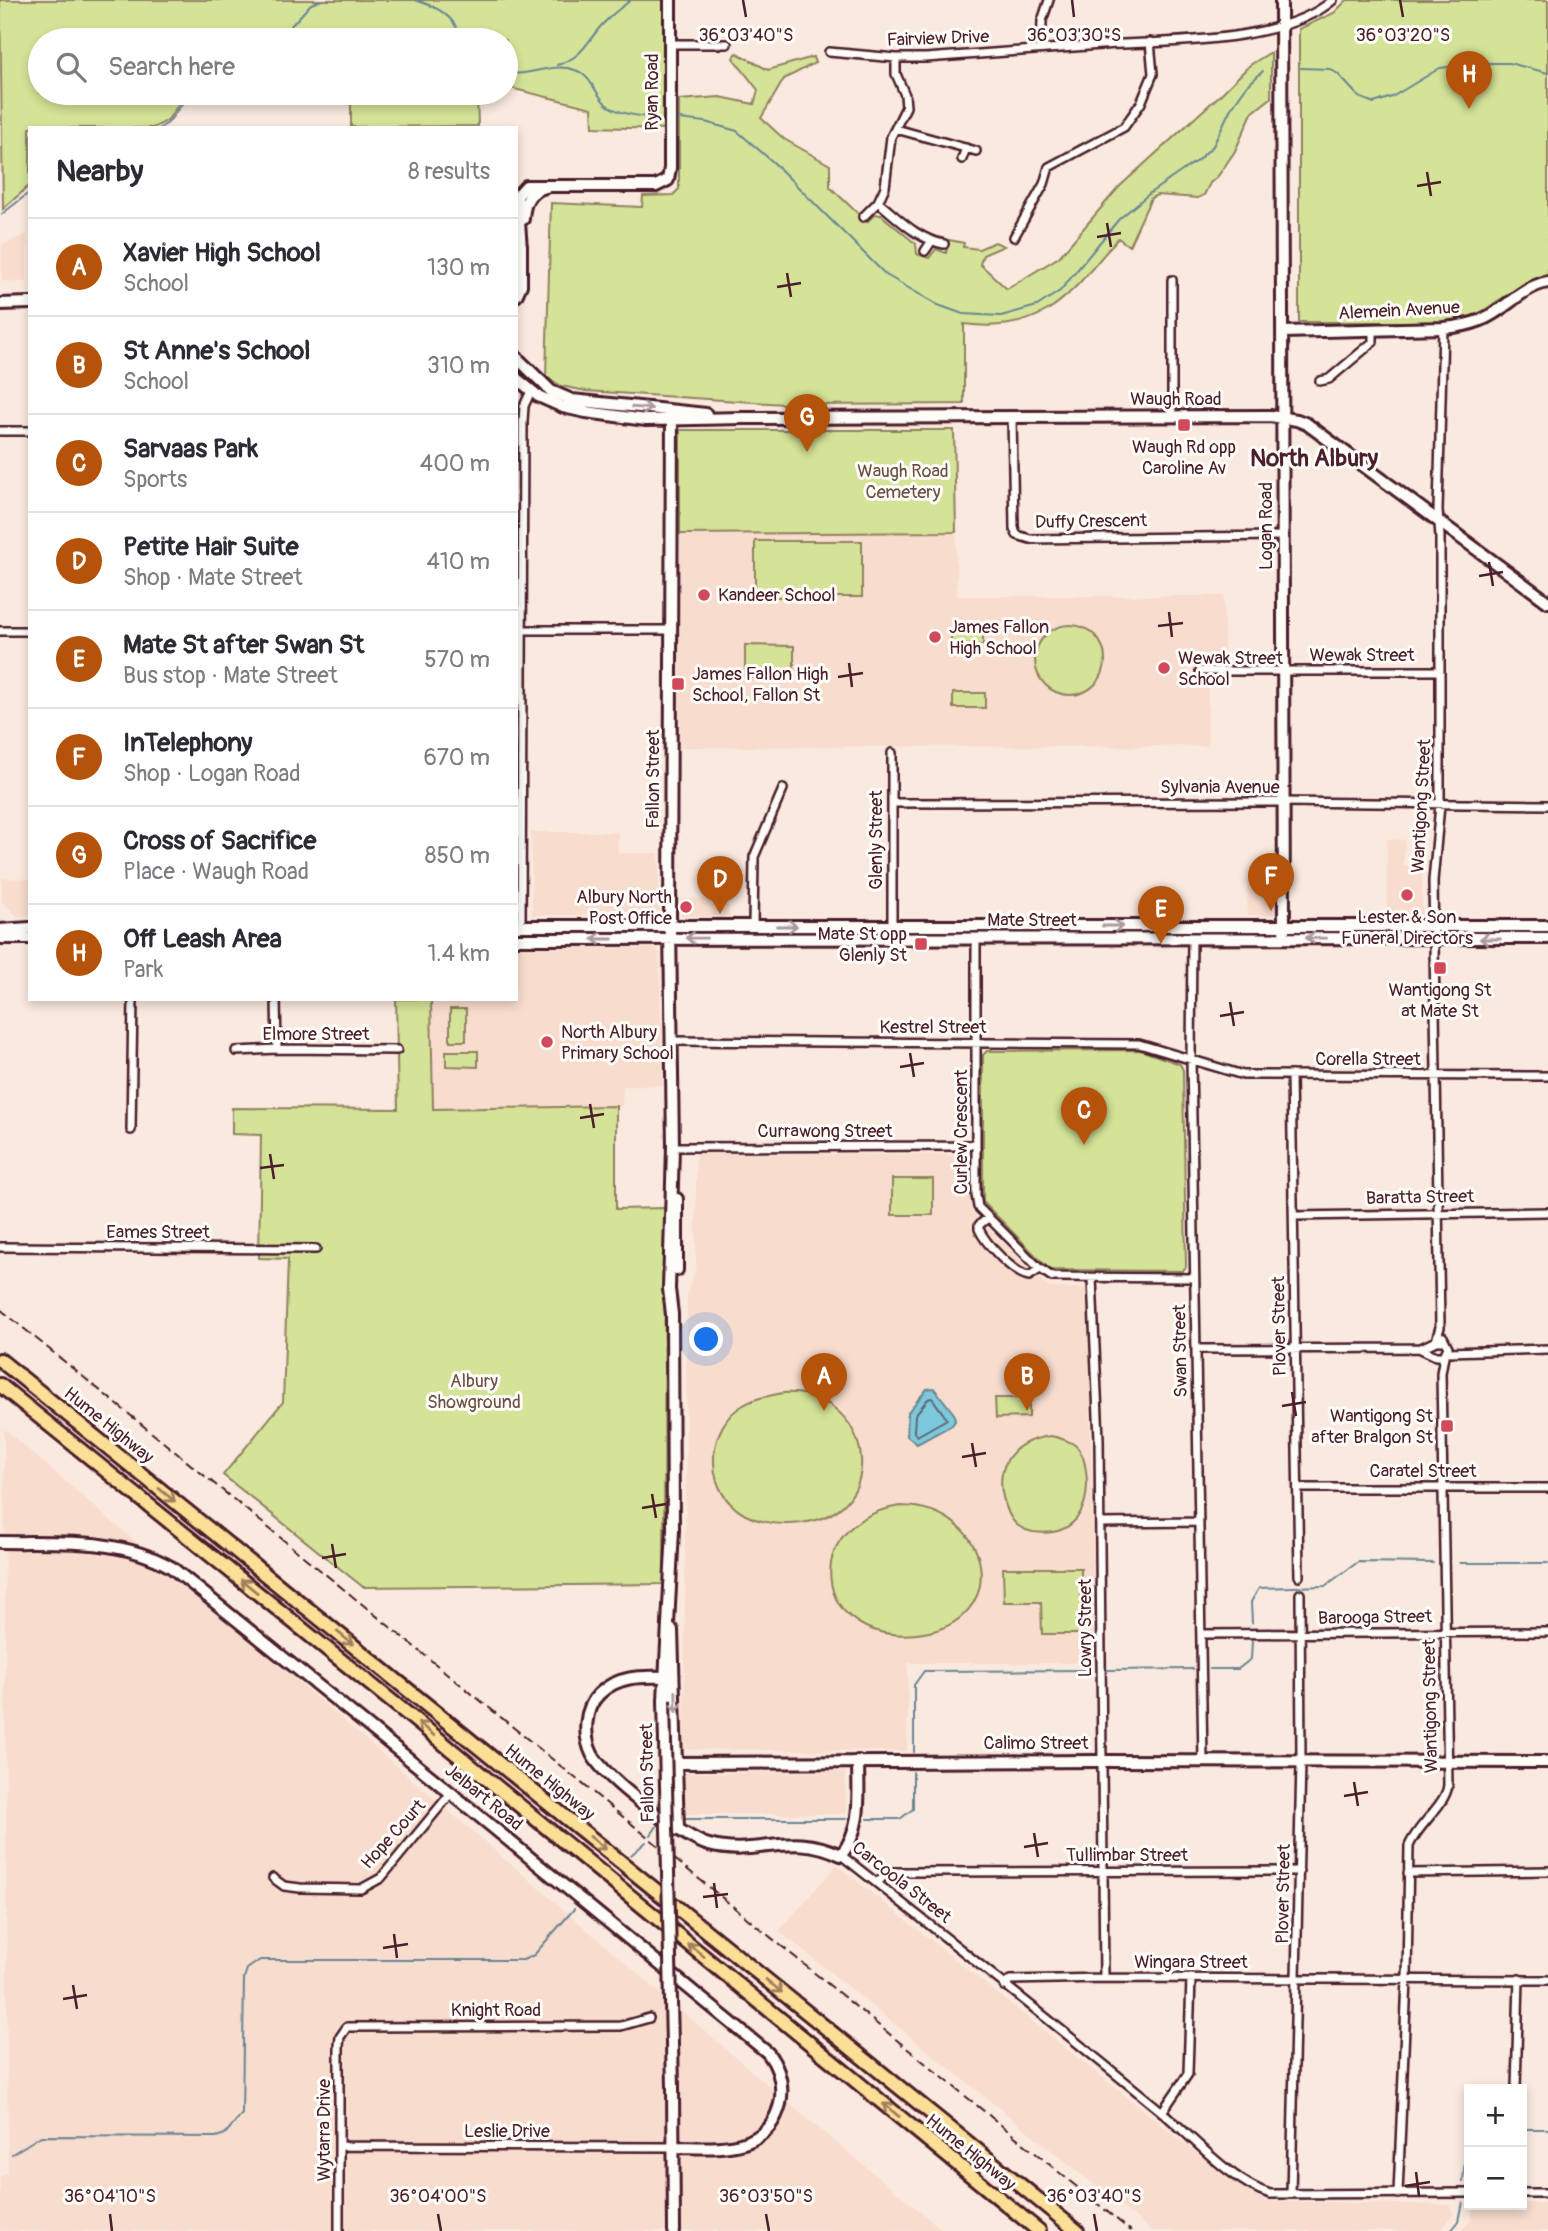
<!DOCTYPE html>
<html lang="en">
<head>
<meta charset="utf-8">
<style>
	:root { --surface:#fff; --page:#f7f7f7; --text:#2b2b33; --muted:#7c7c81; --line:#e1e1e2; --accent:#b45309 }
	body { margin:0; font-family:Pangolin,sans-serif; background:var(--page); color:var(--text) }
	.controls { position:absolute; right:21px; bottom:21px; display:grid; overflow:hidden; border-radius:0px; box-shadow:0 4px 10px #0003 }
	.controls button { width:63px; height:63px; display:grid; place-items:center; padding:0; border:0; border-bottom:2px solid var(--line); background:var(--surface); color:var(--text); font:35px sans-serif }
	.you { position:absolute; left:707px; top:1340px; width:24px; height:24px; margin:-18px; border:5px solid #fff; border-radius:50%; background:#1a73e8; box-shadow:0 0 0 10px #1a73e833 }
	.badge { display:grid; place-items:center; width:46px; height:46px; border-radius:50%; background:var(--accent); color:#fff; font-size:23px; font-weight:700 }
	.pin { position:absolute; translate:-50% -58px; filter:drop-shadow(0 2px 4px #0008) }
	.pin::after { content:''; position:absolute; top:37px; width:24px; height:21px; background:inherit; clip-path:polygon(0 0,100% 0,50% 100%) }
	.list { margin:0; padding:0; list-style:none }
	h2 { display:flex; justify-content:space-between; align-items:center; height:91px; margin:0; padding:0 28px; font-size:30px }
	h2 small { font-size:23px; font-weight:400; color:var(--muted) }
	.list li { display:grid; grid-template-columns:46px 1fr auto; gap:21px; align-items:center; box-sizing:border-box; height:98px; padding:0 28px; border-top:2px solid var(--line) }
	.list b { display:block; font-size:26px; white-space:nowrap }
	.list p { margin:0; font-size:23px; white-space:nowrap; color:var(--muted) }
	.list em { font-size:23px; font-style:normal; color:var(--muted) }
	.icon { flex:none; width:38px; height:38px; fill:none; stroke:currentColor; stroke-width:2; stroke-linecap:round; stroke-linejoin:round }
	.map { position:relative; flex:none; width:1548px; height:2231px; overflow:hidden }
	.search { position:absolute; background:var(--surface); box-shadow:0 4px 10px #0003; left:28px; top:28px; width:490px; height:77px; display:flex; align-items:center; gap:18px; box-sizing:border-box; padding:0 24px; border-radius:38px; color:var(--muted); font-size:26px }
	.panel { position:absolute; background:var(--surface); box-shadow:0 4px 10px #0003; left:28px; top:126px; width:490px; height:875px; border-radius:0px }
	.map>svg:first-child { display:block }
	.built { fill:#f8dccd }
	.green { fill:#d4e397; stroke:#8f8161; stroke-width:2 }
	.water { fill:#7dc9dc; stroke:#698595; stroke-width:2 }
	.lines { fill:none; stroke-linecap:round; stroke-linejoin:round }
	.shore { stroke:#5e6372; stroke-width:2 }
	.stream { stroke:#698595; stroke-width:2 }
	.street-casing { stroke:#4a1f2b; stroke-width:12 }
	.secondary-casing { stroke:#4a1f2b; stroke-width:16 }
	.highway-casing { stroke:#4a1f2b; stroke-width:18 }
	.street { stroke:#fdfcf7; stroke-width:7 }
	.secondary { stroke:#fdfcf7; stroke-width:10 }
	.highway { stroke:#fbdf96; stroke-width:12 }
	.rail { stroke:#4a1f2b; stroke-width:2; stroke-dasharray:10 5; stroke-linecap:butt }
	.secondary-bridge-casing { stroke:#4a1f2b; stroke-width:16; stroke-linecap:butt }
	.secondary-bridge { stroke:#fdfcf7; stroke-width:10 }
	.oneway { stroke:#ac999b }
	.oneway2 { stroke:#a27f60 }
	.ticks { fill:none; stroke:#4a1f2b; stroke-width:2.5 }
	.poi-dot { fill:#d1495b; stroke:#fdfcf7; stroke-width:2.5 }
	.labels { text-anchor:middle; stroke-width:6; stroke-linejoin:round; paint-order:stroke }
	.street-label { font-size:18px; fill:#4a1f2b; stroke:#fdfcf7 }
	.poi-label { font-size:18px; fill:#4a1f2b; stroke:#fdfcf7; text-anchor:start }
	.park-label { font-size:18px; fill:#6c5046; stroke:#fdfcf7 }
	.district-label { font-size:24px; font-weight:bold; fill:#4a1f2b; stroke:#fdfcf7 }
	.ticks-label { font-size:18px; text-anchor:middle; fill:#4a1f2b; stroke:#fdfcf7; stroke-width:6; stroke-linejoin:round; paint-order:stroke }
</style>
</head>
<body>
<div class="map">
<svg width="1548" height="2231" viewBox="0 0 1548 2231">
	<rect width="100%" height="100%" fill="#fae9de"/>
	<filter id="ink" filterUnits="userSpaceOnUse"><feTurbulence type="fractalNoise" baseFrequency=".0143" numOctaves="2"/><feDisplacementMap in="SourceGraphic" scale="14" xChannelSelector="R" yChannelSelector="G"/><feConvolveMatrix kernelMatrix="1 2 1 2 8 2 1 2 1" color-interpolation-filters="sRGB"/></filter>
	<g filter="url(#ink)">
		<path class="built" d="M27 234V282L2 281V245Z
			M956 532 957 596H1224V660L1210 661 1197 658 1191 661 1187 671 1189 679 1194 683 1201 685 1208 682V746L680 747V534Z
			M531 832H618V853H659V915H532Z
			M1387 839 1405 840 1403 865H1422V915H1387Z
			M2 878 30 879V917H18L2 901Z
			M1247 880H1274V915H1248Z
			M728 898 729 916H683L681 914V899Z
			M516 948H653L659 952 663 1085 623 1086 622 1106 433 1109 431 999H516Z
			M696 1153 969 1155 972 1161 971 1211 1049 1288H1088L1095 1663H908L907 1751 684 1749 687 1294 696 1268Z
			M4 1429 806 2118 944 2231H0V2177L8 2173Z
			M845 1772 846 1814H684V1773Z
			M837 1865 1229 2179 1265 2201 1449 2205 1454 2214 1440 2231H1152L779 1931Z
			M1522 2203H1548V2231H1461L1472 2219V2205H1522Z"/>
		<path class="green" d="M0 0H664L665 129 593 127 592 108 506 87V40H40V93H187L167 121 153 128H30V185L3 209Z
			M1347 0H1548V276L1525 283 1477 315 1446 322H1299V29L1334 13Z
			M1271 52V98L1252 113 1235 151 1218 176 1210 183 1204 195 1198 198 1157 195 1151 198 1129 246 1118 238C1071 293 1046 335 964 324V404L799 405 586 391 561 386 546 376 551 203 642 207 643 196 673 195 679 189V100L720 97 754 104 758 90 733 58 737 53 768 70 813 57 815 63 784 79 761 118 784 139 830 165V187L867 222 875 214 881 215 916 244 917 254 929 258 936 249 946 253 949 240 964 243 963 247 979 249 995 242 1004 246 983 255 980 264 1007 289 1059 257 1119 187 1220 95 1250 65Z
			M337 93H477L478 126 351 127V103L337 102Z
			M680 430H954L956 532 680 534Z
			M755 541H862V597H755Z
			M1035 660a35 35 0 1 1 70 0a35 35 0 1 1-70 0Z
			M951 630H983V645H951Z
			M745 645 794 646V678H745Z
			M953 693H985V708H953Z
			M396 999H431L433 1109 616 1106V1209L665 1208 664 1584 363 1587 223 1475 283 1402 288 1259 259 1258 261 1135 232 1134V1108L398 1109Z
			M450 1009H466V1041H450Z
			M1140 1050 1180 1064 1183 1070 1186 1267 1182 1271 1050 1270 983 1202V1055L987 1051Z
			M446 1051H478V1067L446 1066Z
			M892 1179H933V1215H892Z
			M783 1393C871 1388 895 1512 801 1523 777 1526 748 1522 731 1504 704 1478 710 1425 742 1406 754 1398 769 1396 783 1393Z
			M995 1398H1029V1417L996 1418Z
			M1051 1436C1061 1438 1069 1440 1076 1446 1083 1453 1085 1462 1086 1471 1091 1508 1075 1538 1033 1532 1022 1530 1014 1525 1009 1514 990 1473 1007 1441 1051 1436Z
			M901 1506C995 1507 1013 1624 917 1634 810 1645 799 1520 901 1506Z
			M1003 1568H1081V1634H1042L1041 1602H1004Z"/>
		<path class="water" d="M934 1388 954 1414 955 1421 952 1425 917 1444 907 1436 908 1412 927 1389Z"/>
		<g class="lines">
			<path class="shore" d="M932 1398 947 1419 917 1436 914 1432 915 1415 928 1399Z"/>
			<path class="stream" d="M415 0C438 7 455 16 462 40
				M278 40 311 4 322 0
				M557 65C582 58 586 43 601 26 610 16 620 8 631 0
				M1301 68 1330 69 1338 74 1359 97 1374 103 1392 97 1440 68 1482 63H1509L1548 73
				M506 73C529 77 551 62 575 70 591 75 595 94 607 105 618 114 645 117 659 118
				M679 119 705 122 737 131 773 162 886 275 938 305 963 314 1001 316 1037 306 1060 291 1119 219 1150 193 1198 160 1213 146 1230 110 1246 87 1263 71
				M160 128 168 123 190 93
				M2 214 30 192
				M1460 1563H1548
				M1252 1623 1251 1602 1259 1588 1325 1586 1358 1562 1433 1563
				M1210 1669H1238L1251 1659 1252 1641
				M1108 1670 1193 1669
				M914 1752V1685L924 1671 1090 1670
				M685 1819H846
				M868 1819H900L913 1809V1772
				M651 1835 657 1826
				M631 1855 646 1842
				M1526 2129H1548
				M12 2154 41 2136 216 2137 225 2134 242 2114 244 1978 247 1969 260 1960H523L534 1955 574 1909
				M1463 2182 1467 2137 1469 2135
				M1451 2231 1459 2221 1463 2202"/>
			<g class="street-casing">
				<path id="street" d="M670 44H727
					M1041 49 1042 21 1049 0
					M829 52 896 58H926C985 54 1043 49 1101 45 1167 41 1282 44 1333 0
					M896 129 976 151
					M962 159 966 148
					M878 202C899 219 917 239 944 244
					M863 217 878 202 885 187 891 137 906 107 905 95 896 74V58
					M1014 237 1044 184 1049 167 1124 127 1141 103 1153 74 1150 42
					M925 251 931 242
					M1172 280V416
					M1320 381 1329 379 1373 342V330
					M1012 417 1014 528 1017 535 1030 539 1284 536
					M0 431H30
					M516 630H670
					M0 631H30
					M1200 671H1440
					M892 753V926
					M892 803 1278 802 1548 805
					M521 926 523 421 524 406 531 391
					M753 926 754 857 783 789
					M976 938V1195L978 1207 1038 1267 1052 1277 1194 1278
					M1192 938 1191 1060 1203 1762
					M276 999 277 1049
					M672 1041 1139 1044 1243 1075 1548 1076
					M236 1051 277 1049 397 1050
					M1291 1075 1299 1576
					M131 1130 133 999
					M673 1147 956 1146 976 1144
					M1294 1216 1548 1212
					M988 1218 979 1225V1229C985 1243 1014 1274 1029 1276L1040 1269
					M0 1247 316 1249
					M1092 1278 1099 1439 1104 1978
					M1436 1341 1440 1327 1433 881 1440 805V537L1438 510 1443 328
					M1197 1349 1421 1348 1436 1341H1444
					M1421 1349 1436 1356H1444L1448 1347 1443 1337
					M1448 1352 1548 1349
					M1298 1488H1548
					M1100 1523 1199 1522
					M1202 1634 1548 1632
					M841 1855C948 1939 1055 2024 1161 2111 1194 2138 1230 2181 1270 2194L1469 2193
					M1408 1873 1548 1871
					M273 1878 284 1886 300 1888 361 1889 381 1878 451 1793
					M877 1883 888 1872 1299 1871
					M1004 1986 1010 1980 1104 1978 1548 1980
					M1516 2089 1519 1979
					M1162 2112 1188 2074 1191 1978
					M340 2146 674 2147
					M1522 2193H1548
					M1291 2194 1301 1762 1300 1594
					M1398 2194 1407 1979 1409 1846C1418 1824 1446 1805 1448 1785L1441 1373 1444 1356
					M339 2231V2046L340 2037 347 2027 621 2026 649 2018"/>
			</g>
			<g class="secondary-casing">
				<path id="secondary" d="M1281 0 1284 931
					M523 219C524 202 529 191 546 187
					M521 249 517 196 526 186H656L668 180 670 168V0
					M516 296 521 285V245
					M0 304 30 303
					M1283 332 1443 328C1456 327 1469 325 1481 320 1506 310 1521 287 1548 282
					M516 357 551 391 572 400 706 414
					M516 378 538 396 563 407 586 412 646 420 743 418 1270 416 1297 420 1307 424 1548 602
					M516 926H1548
					M0 930 30 928
					M0 938H30
					M516 939 1548 938
					M677 1270V1199
					M0 1542C59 1543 118 1537 171 1567L451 1793 768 2053C779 2068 784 2085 780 2104 767 2155 715 2147 674 2147
					M672 1630 678 1830
					M665 1677C641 1676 617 1676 599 1694 584 1709 583 1735 592 1754 604 1778 683 1838 709 1845 757 1858 789 1830 841 1855 863 1828 858 1794 858 1761
					M664 1700 673 1530 672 1314 669 1289 673 1147 670 926 672 411
					M677 1763 1101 1761 1548 1762
					M673 2087 674 2231"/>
			</g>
			<g class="highway-casing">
				<path id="highway" d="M0 1360 1077 2231
					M0 1385 426 1729 1039 2231"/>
			</g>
			<use href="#street" class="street"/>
			<use href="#secondary" class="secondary"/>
			<use href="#highway" class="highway"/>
			<path class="rail" d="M0 1309 1131 2231"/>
			<g class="secondary-bridge-casing">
				<path id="secondary-bridge" d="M664 1700 673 2087"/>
			</g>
			<use href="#secondary-bridge" class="secondary-bridge"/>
		</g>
		<defs><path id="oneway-shaft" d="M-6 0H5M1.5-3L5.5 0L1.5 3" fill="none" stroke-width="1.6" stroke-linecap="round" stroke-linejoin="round" transform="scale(1.75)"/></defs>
		<g class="oneway">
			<use href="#oneway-shaft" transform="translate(642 408) rotate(5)"/>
			<use href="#oneway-shaft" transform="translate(787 926)"/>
			<use href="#oneway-shaft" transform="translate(1113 926)"/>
			<use href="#oneway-shaft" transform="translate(696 938) rotate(-179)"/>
			<use href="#oneway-shaft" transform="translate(1316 938) rotate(-179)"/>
			<use href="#oneway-shaft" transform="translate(602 939) rotate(180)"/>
			<use href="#oneway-shaft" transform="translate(1490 939) rotate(180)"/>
			<use href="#oneway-shaft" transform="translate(676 1702) rotate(89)"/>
		</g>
		<g class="oneway2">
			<use href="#oneway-shaft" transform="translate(167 1495) rotate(39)"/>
			<use href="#oneway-shaft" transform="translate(249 1586) rotate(-141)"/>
			<use href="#oneway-shaft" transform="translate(345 1638) rotate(39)"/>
			<use href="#oneway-shaft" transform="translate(426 1729) rotate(-141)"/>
			<use href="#oneway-shaft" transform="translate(598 1843) rotate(39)"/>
			<use href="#oneway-shaft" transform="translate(696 1950) rotate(-141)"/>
			<use href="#oneway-shaft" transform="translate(774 1986) rotate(39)"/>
			<use href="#oneway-shaft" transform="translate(891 2110) rotate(-141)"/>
		</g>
	</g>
	<path class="ticks" d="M743 0 746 17M1072 0 1074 17M1400 0 1403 17M1427 172 1431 196M1417 186 1441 182M1107 223 1111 247M1097 237 1121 233M787 273 791 297M777 287 801 283M1489 562 1493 586M1479 576 1503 572M1169 612 1172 637M1158 626 1183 623M849 663 852 687M838 677 863 673M1230 1002 1234 1026M1220 1016 1244 1012M910 1053 914 1077M900 1067 924 1063M590 1104 594 1128M580 1118 604 1114M270 1154 274 1179M260 1168 284 1165M1292 1392 1296 1416M1282 1406 1306 1402M972 1443 976 1467M962 1457 986 1453M652 1494 656 1518M642 1508 666 1504M332 1544 336 1568M322 1558 346 1554M1354 1782 1358 1806M1344 1796 1368 1792M1034 1833 1038 1857M1024 1847 1048 1843M714 1883 717 1908M703 1897 728 1894M394 1934 397 1958M383 1948 408 1944M73 1985 77 2009M63 1999 87 1995M1416 2172 1419 2196M1405 2186 1430 2182M110 2214 112 2231M438 2214 441 2231M766 2214 769 2231M1094 2214 1097 2231"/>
	<g class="poi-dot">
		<rect x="1177" y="418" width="14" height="14" rx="3.5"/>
		<circle cx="704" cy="595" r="7"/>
		<circle cx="935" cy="637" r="7"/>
		<circle cx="1164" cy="668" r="7"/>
		<rect x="671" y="677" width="14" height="14" rx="3.5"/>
		<circle cx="1407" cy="895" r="7"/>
		<circle cx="686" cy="907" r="7"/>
		<rect x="914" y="937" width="14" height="14" rx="3.5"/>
		<rect x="1433" y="961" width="14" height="14" rx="3.5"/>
		<circle cx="547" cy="1042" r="7"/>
		<rect x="1440" y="1419" width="14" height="14" rx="3.5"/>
	</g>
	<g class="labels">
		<g class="street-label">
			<text transform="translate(938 38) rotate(-2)" y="6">Fairview Drive</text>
			<text transform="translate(652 92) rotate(-90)" y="6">Ryan Road</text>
			<text transform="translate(1399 310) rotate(-3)" y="6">Alemein Avenue</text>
			<text x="1176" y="405">Waugh Road</text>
			<text transform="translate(1091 521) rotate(-1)" y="6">Duffy Crescent</text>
			<text transform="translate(1266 526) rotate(-90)" y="6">Logan Road</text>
			<text x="1362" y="661">Wewak Street</text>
			<text transform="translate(653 779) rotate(-90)" y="6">Fallon Street</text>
			<text x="1220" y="793">Sylvania Avenue</text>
			<text transform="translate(1421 806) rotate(-87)" y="6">Wantigong Street</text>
			<text transform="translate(876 840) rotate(-90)" y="6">Glenly Street</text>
			<text x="1032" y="926">Mate Street</text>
			<text x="933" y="1033">Kestrel Street</text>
			<text x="316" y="1040">Elmore Street</text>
			<text x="1368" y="1065">Corella Street</text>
			<text x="825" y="1137">Currawong Street</text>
			<text transform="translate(961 1132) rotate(-90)" y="6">Curlew Crescent</text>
			<text transform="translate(1420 1197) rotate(-1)" y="6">Baratta Street</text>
			<text x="158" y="1238">Eames Street</text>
			<text transform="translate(1279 1326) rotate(-91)" y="6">Plover Street</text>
			<text transform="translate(1180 1351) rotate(-91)" y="6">Swan Street</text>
			<text transform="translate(109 1425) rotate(39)" y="6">Hume Highway</text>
			<text x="1423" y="1477">Caratel Street</text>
			<text transform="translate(1375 1617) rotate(-1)" y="6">Barooga Street</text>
			<text transform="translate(1085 1628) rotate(-90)" y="6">Lowry Street</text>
			<text transform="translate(1430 1706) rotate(-91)" y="6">Wantigong Street</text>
			<text x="1036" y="1749">Calimo Street</text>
			<text transform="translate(647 1773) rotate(-91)" y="6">Fallon Street</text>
			<text transform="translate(550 1782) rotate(39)" y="6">Hume Highway</text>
			<text transform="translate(484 1797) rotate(39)" y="6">Jelbart Road</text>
			<text transform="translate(393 1834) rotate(-48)" y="6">Hope Court</text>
			<text x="1127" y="1861">Tullimbar Street</text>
			<text transform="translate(902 1882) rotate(38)" y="6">Carcoola Street</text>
			<text transform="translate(1283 1894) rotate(-89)" y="6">Plover Street</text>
			<text x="1191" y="1968">Wingara Street</text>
			<text x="496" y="2016">Knight Road</text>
			<text transform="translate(324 2130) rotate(-90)" y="6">Wytarra Drive</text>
			<text x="507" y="2137">Leslie Drive</text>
			<text transform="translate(971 2152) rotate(39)" y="6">Hume Highway</text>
		</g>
		<g class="poi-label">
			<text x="1184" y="453" text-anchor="middle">Waugh Rd opp<tspan x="1184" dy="21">Caroline Av</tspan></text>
			<text x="718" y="601">Kandeer School</text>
			<text x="949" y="633">James Fallon<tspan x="949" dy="21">High School</tspan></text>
			<text x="1178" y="664">Wewak Street<tspan x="1178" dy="21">School</tspan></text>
			<text x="692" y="680">James Fallon High<tspan x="692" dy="21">School, Fallon St</tspan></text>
			<text x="672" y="903" text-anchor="end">Albury North<tspan x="672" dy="21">Post Office</tspan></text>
			<text x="1407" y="923" text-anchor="middle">Lester &amp; Son<tspan x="1407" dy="21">Funeral Directors</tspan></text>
			<text x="907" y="940" text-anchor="end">Mate St opp<tspan x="907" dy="21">Glenly St</tspan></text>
			<text x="1440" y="996" text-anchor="middle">Wantigong St<tspan x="1440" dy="21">at Mate St</tspan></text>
			<text x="561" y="1038">North Albury<tspan x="561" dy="21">Primary School</tspan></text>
			<text x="1433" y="1422" text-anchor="end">Wantigong St<tspan x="1433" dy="21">after Bralgon St</tspan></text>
		</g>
		<g class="park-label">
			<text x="903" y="477">Waugh Road<tspan x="903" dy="21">Cemetery</tspan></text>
			<text x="474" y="1387">Albury<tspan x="474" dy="21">Showground</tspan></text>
		</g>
		<g class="district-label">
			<text x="1314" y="466">North Albury</text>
		</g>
	</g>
	<g class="ticks-label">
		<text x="746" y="41">36°03'40"S</text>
		<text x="1074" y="41">36°03'30"S</text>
		<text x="1403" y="41">36°03'20"S</text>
		<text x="110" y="2202">36°04'10"S</text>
		<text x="438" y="2202">36°04'00"S</text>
		<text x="766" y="2202">36°03'50"S</text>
		<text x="1094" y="2202">36°03'40"S</text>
	</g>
</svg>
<div class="controls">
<button>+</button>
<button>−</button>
</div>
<div class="you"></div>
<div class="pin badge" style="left:824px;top:1411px">A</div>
<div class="pin badge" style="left:1027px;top:1411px">B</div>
<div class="pin badge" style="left:1084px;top:1145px">C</div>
<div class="pin badge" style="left:720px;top:914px">D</div>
<div class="pin badge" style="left:1161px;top:944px">E</div>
<div class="pin badge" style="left:1271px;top:911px">F</div>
<div class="pin badge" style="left:807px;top:452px">G</div>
<div class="pin badge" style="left:1469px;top:109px">H</div>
<div class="search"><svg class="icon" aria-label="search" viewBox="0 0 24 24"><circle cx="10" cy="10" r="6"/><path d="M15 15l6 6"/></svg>Search here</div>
<section class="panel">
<h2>Nearby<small>8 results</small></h2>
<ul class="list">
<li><span class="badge">A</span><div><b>Xavier High School</b><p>School</p></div><em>130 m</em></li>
<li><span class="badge">B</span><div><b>St Anne's School</b><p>School</p></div><em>310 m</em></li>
<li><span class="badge">C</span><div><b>Sarvaas Park</b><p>Sports</p></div><em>400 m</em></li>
<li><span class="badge">D</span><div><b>Petite Hair Suite</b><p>Shop · Mate Street</p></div><em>410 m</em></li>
<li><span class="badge">E</span><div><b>Mate St after Swan St</b><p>Bus stop · Mate Street</p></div><em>570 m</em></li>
<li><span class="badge">F</span><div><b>InTelephony</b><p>Shop · Logan Road</p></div><em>670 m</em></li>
<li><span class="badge">G</span><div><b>Cross of Sacrifice</b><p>Place · Waugh Road</p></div><em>850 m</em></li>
<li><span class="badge">H</span><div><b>Off Leash Area</b><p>Park</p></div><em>1.4 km</em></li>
</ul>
</section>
</div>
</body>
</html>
